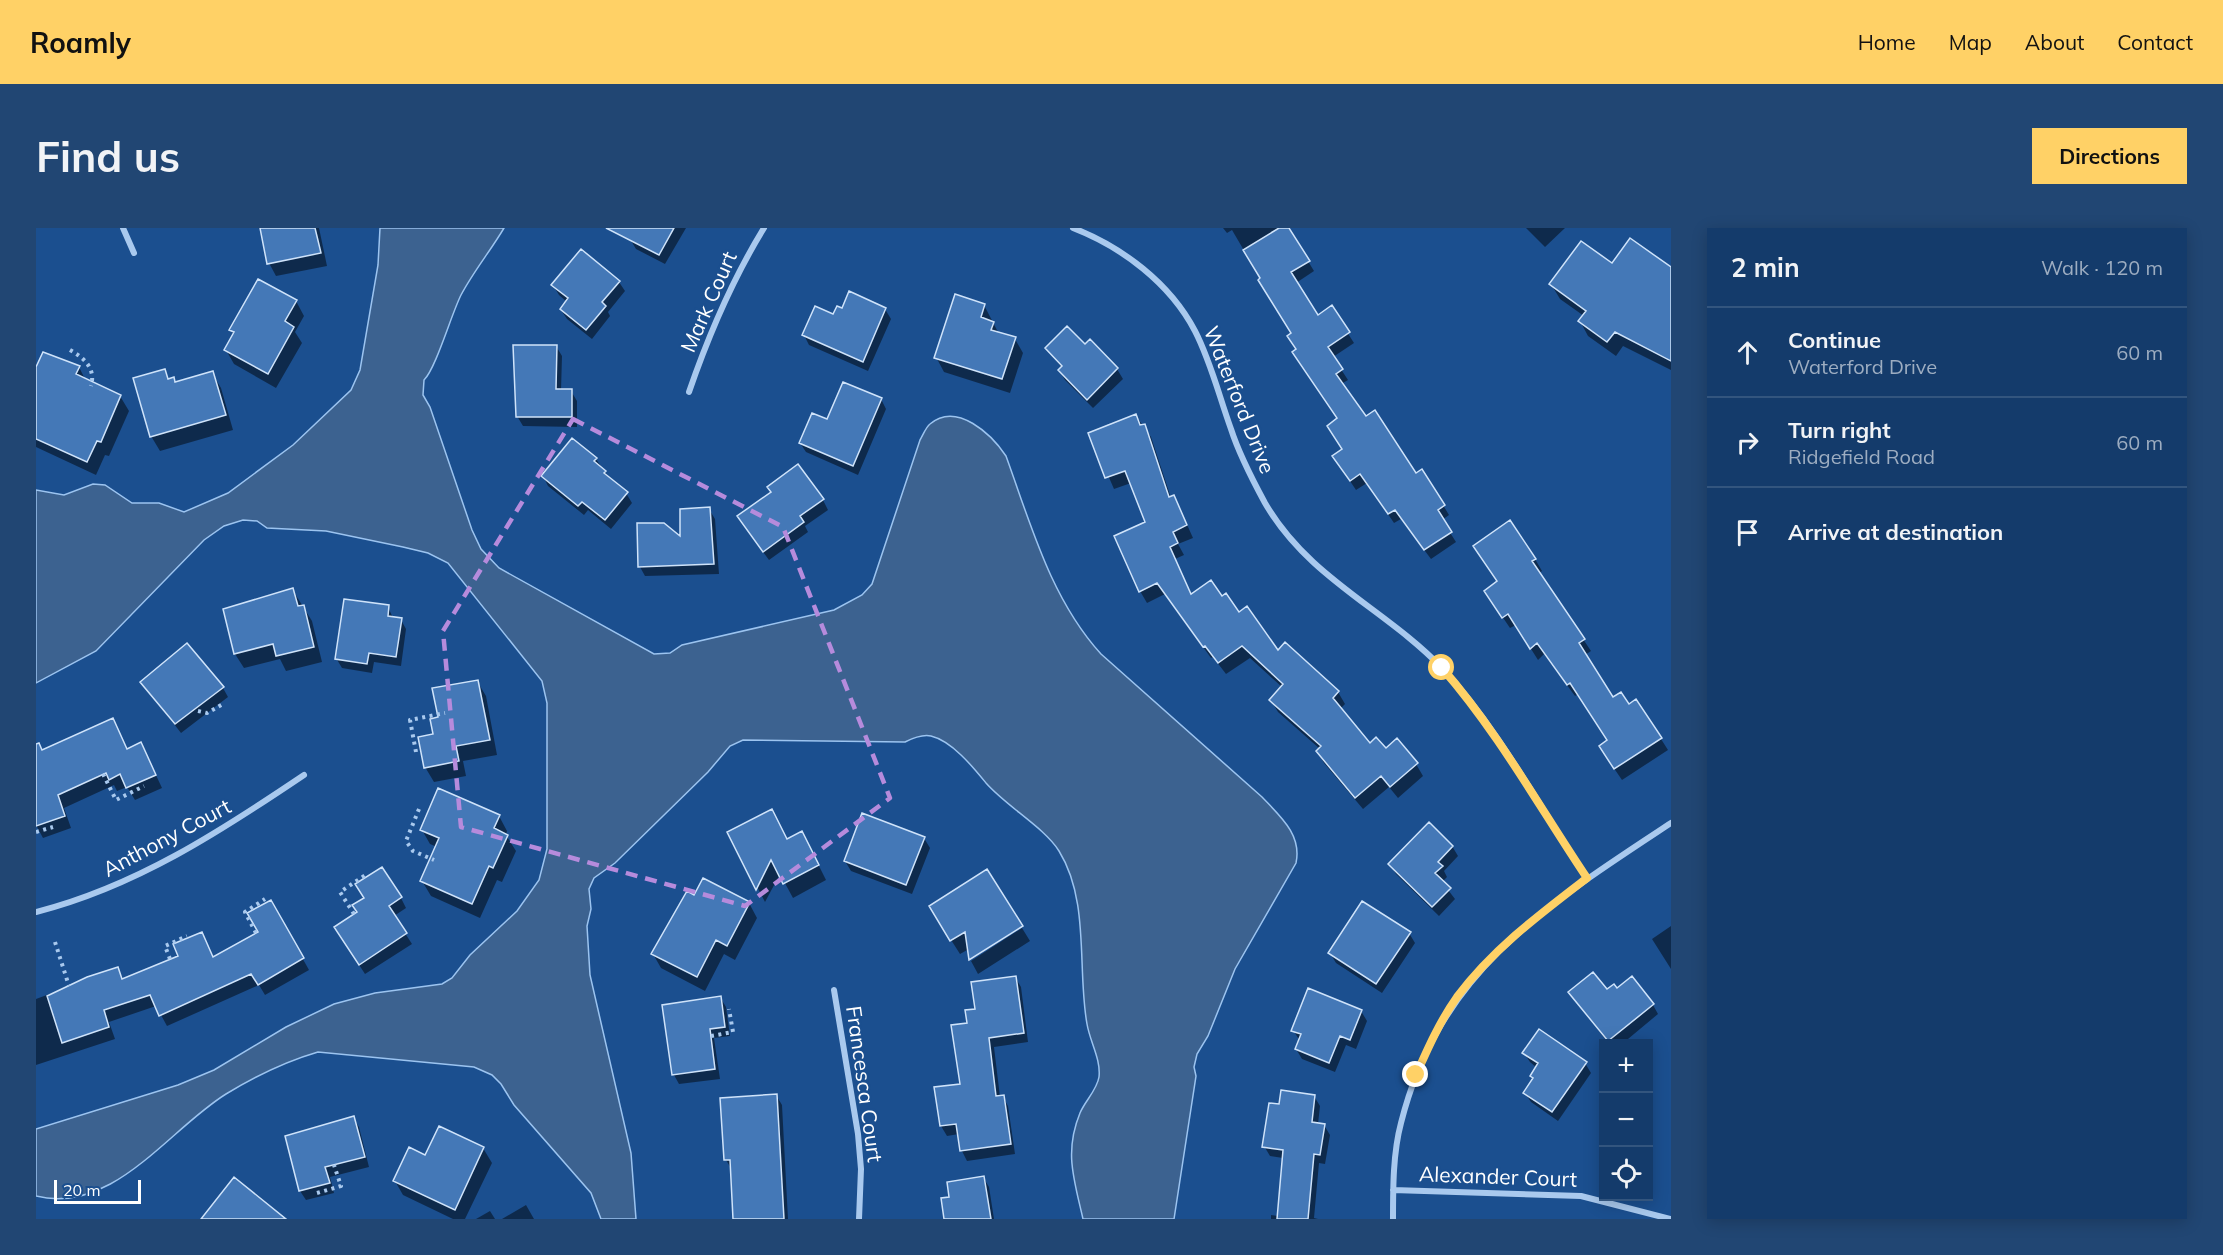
<!DOCTYPE html>
<html lang="en">
<head>
<meta charset="utf-8">
<style>
	:root { --surface:#143b6b; --page:#214673; --text:#f1f3f6; --muted:#9dadc1; --line:#33557e; --accent:#ffd166 }
	body { margin:0; font-family:Mulish,sans-serif; background:var(--page); color:var(--text) }
	.controls { position:absolute; right:18px; bottom:18px; display:grid; overflow:hidden; border-radius:0px; box-shadow:0 3px 15px #0003 }
	.controls button { width:54px; height:54px; display:grid; place-items:center; padding:0; border:0; border-bottom:2px solid var(--line); background:var(--surface); color:var(--text); font:30px sans-serif }
	.scale { position:absolute; left:18px; bottom:15px; width:87px; box-sizing:border-box; padding-left:6px; border:3px solid #fff; border-top:0; font-size:16px; line-height:21px; white-space:nowrap; color:#fff; -webkit-text-stroke:4px #1b4f8f; paint-order:stroke }
	.stop { position:absolute; width:18px; height:18px; margin:-14px; border:4px solid #ffd166; border-radius:50%; background:#fff }
	.stop.end { background:#ffd166; border-color:#fff; box-shadow:0 2px 6px #0008 }
	.list { margin:0; padding:0; list-style:none }
	h2 { display:flex; justify-content:space-between; align-items:center; height:78px; margin:0; padding:0 24px; font-size:26px }
	h2 small { font-size:20px; font-weight:400; color:var(--muted) }
	.list li { display:grid; grid-template-columns:39px 1fr auto; gap:18px; align-items:center; box-sizing:border-box; height:90px; padding:0 24px; border-top:2px solid var(--line) }
	.list b { display:block; font-size:22px; white-space:nowrap }
	.list p { margin:0; font-size:20px; white-space:nowrap; color:var(--muted) }
	.list em { font-size:20px; font-style:normal; color:var(--muted) }
	.icon { flex:none; width:33px; height:33px; fill:none; stroke:currentColor; stroke-width:2; stroke-linecap:round; stroke-linejoin:round }
	.map { position:relative; flex:none; width:1635px; height:991px; overflow:hidden; border-radius:0px }
	header { display:flex; align-items:center; gap:36px; box-sizing:border-box; height:84px; padding:0 30px; background:var(--accent); color:#111 }
	header strong { font-size:28px }
	nav { display:flex; gap:33px; margin-inline-start:auto; font-size:21px }
	.intro { display:flex; align-items:center; justify-content:space-between; box-sizing:border-box; height:144px; padding:0 36px }
	h1 { margin:0; font-size:42px }
	.button { padding:15px 27px; border-radius:0px; background:var(--accent); color:#111; font-size:21px; font-weight:700 }
	main { display:flex; gap:36px; padding:0 36px }
	aside { flex:1; background:var(--surface); border-radius:0px; box-shadow:0 3px 15px #0003 }
	.map>svg:first-child { display:block }
	.water { fill:#3c6290; stroke:#9cc4f0; stroke-width:1.5 }
	.shadow { fill:#0007 }
	.building { fill:#4478b7; stroke:#cfe3fa; stroke-width:1.5 }
	.lines { fill:none; stroke-linecap:round; stroke-linejoin:round }
	.path { stroke:#a9c9ee; stroke-width:4; stroke-dasharray:3 4.5; stroke-linecap:butt }
	.minor { stroke:#a9c9ee; stroke-width:6 }
	.route { stroke:#ffd166; stroke-width:8 }
	.marked { fill:none; stroke:#b68bdc; stroke-width:4.5; stroke-dasharray:12 8; stroke-linejoin:round }
	.labels { text-anchor:middle; stroke-width:4.5; stroke-linejoin:round; paint-order:stroke }
	.street-label { font-size:21px; fill:#fff; stroke:#1b4f8f }
</style>
</head>
<body>
<header>
<strong>Roamly</strong>
<nav><a>Home</a><a>Map</a><a>About</a><a>Contact</a></nav>
</header>
<div class="intro"><h1>Find us</h1><a class="button">Directions</a></div>
<main>
<div class="map">
<svg width="1635" height="991" viewBox="0 0 1635 991">
	<rect width="100%" height="100%" fill="#1b4f8f"/>
	<path class="water" d="M344 0H468C455 22 437 44 425 67 415 87 400 140 388 152L387 167 394 179 436 302 445 321 463 340 618 426 634 425 646 417 798 382 826 367 836 356 884 212C887 207 890 199 894 196 921 173 956 207 970 228 995 297 1015 371 1065 426L1226 569C1245 589 1266 607 1260 635L1199 741 1172 808 1161 826 1158 839 1160 848 1138 991H1047C1038 951 1028 924 1044 885 1049 873 1061 862 1063 849 1065 831 1054 814 1051 796 1041 741 1054 673 1023 623 1009 600 970 578 950 555 937 539 916 513 895 508 886 506 877 510 869 514L707 512 694 518 672 544 579 635 558 650 553 661 555 681 551 698 554 747 595 925 600 991H565L555 965 478 877 465 856 456 847 438 839 282 824C251 833 218 849 190 866 132 902 77 987 0 968V901L142 857 178 842 250 799 298 776 339 765 406 756 416 750 434 727 481 683 503 652 511 621V475L506 453 412 335 392 325 367 319 290 303 231 300 221 293 207 292 188 298 168 312 60 423 0 455V262L28 267 57 256 69 257 96 275H123L148 284 192 265 257 217 315 162 324 142 342 37Z"/>
	<path class="shadow" d="M222 0H283L291 38 240 48 233 35 226 1Z
		M600 0H650L629 36 600 21 594 11Z
		M1187 0H1252L1278 43 1260 55 1281 89 1295 79 1318 115 1297 129 1312 152 1305 156 1329 190 1407 277 1413 287 1406 292 1420 314 1395 331 1365 291 1358 295 1331 255 1320 262 1304 238 1308 222 1303 191 1261 122 1257 106 1196 2 1191 5Z
		M1490 0H1529L1509 19Z
		M1576 38 1635 49V142L1587 118 1580 128 1552 108 1544 93 1548 88 1524 71 1515 56Z
		M583 54 589 63 572 84 574 88 556 111 531 91 525 82 531 74 523 67 517 57Z
		M260 73 268 88 259 104 266 115 240 160 198 136 190 122 198 107 195 102Z
		M948 77 963 106 979 111 987 125 974 165 908 144 900 129Z
		M849 81 855 91 832 143 773 117 768 107 798 88Z
		M1054 113 1081 141 1087 151 1057 180 1029 152 1023 142 1026 140 1011 120 1049 118Z
		M520 118 526 128 525 163H535L541 173V199L487 198 481 188Z
		M43 139 50 153 84 168 93 183 73 228 69 227 60 247 0 219V143Z
		M128 143 133 152 140 156 176 145 185 160 197 202 124 223 115 208Z
		M845 171 850 181 822 247 770 224 764 215 792 193Z
		M1100 188 1115 209 1135 270 1144 281 1157 310 1142 316 1148 327 1139 331 1156 367 1186 370 1242 424 1302 464 1309 476 1304 481 1334 517 1380 536 1387 548 1362 570 1353 559 1327 581 1288 535 1281 523 1284 521 1242 484 1235 472 1246 459 1214 430 1190 446 1177 429 1175 430 1129 366 1111 375 1104 363 1111 295 1095 255 1078 261 1054 206Z
		M560 231 574 251 590 265 596 275 575 301 552 282 548 287 512 258 507 248Z
		M787 272 792 282 769 298 772 304 733 332 709 299Z
		M673 281 679 291 683 346 609 348 604 339 646 311Z
		M1445 330 1499 331 1506 343 1503 345 1555 423 1549 427 1577 471 1592 478 1625 511 1632 522 1586 552 1571 530 1572 513 1542 466 1539 468 1508 426 1502 432 1480 397 1474 400 1457 375 1462 354Z
		M256 361 276 393 286 434 250 443 244 431 208 440 199 426 188 382Z
		M352 379 357 390 365 392 370 401 365 438 338 434 336 445 306 440 300 430Z
		M441 453 450 468 461 527 427 533 430 548 398 554 389 539 404 491Z
		M106 455 187 460 192 469 145 505Z
		M92 522 111 528 126 560 99 572 91 559 81 563 78 557 28 580 35 600 7 610 0 597V526Z
		M463 588 471 603 470 607 480 623 466 654 461 652 444 690 395 668 386 653 401 619 394 616 386 602Z
		M693 605 752 612 774 620 790 652 757 670 744 646 729 674Z
		M888 610 894 620 876 666 815 643 809 633Z
		M1416 618 1422 628 1408 643 1411 649 1406 654 1419 671 1403 688 1360 646 1354 636Z
		M951 643 933 721 924 726 903 693Z
		M659 669 713 675 721 690 699 732 688 726 669 763 625 740 617 726Z
		M365 670 370 680 358 688 376 716 329 746 305 709 322 685Z
		M235 674 273 742 229 767 223 757 131 798 120 778 73 794 79 811 0 837V771L81 741 88 752 144 728 166 706 178 731 224 704Z
		M1635 698V741L1616 711Z
		M986 700 994 713 942 746 935 733Z
		M1373 705 1379 715 1346 765 1300 735 1294 725Z
		M979 749 985 759 992 814 958 819 964 869H967L972 878 979 926 931 933 926 923 923 906 911 908 905 898 925 857 933 797 941 782Z
		M1581 762 1617 777 1622 786 1586 816H1573L1534 765Z
		M684 769 690 779 694 808 678 810 684 851 643 856 638 847Z
		M1325 783 1331 793 1320 821 1310 817 1299 844 1266 831 1260 821 1264 813 1257 802Z
		M1488 825 1549 835 1555 845 1522 893 1495 874 1489 865 1498 852 1496 848 1501 840 1494 834Z
		M740 867 746 877 752 991H698L696 942 690 932Z
		M1278 868 1284 878 1282 896 1288 897 1294 907 1289 936 1283 935 1278 990 1282 991H1235V987L1242 988 1247 930 1234 928 1228 918 1244 878Z
		M317 890 323 899 333 939 294 949 298 965 270 972 264 963 276 900Z
		M447 920 456 935 429 991H417L367 967 359 953 390 929Z
		M947 949 953 959 958 991H910L915 970Z
		M490 977 498 991H466Z
		M454 983 459 991H440Z"/>
	<path class="building" d="M224 0H279L285 25 231 36Z
		M570 0H638L623 27Z
		M1243 0H1253L1274 33 1255 44 1282 87 1296 77 1314 104 1292 119 1307 141 1300 146 1330 188 1339 182 1380 245 1386 241 1409 277 1402 282 1416 304 1388 322 1359 282 1352 286 1324 246 1314 253 1296 228 1306 221 1291 198 1301 190 1256 124 1260 121 1251 108 1255 105 1222 52 1224 50 1207 22Z
		M1594 10 1635 39V133L1579 104 1571 114 1542 93 1550 83 1513 56 1545 13 1576 35Z
		M545 21 584 53 566 74 570 78 550 102 524 81 532 70 515 57Z
		M222 51 261 72 249 93 258 99 232 146 188 122 198 104 193 102Z
		M813 63 850 80 827 134 766 107 779 78 797 86 801 78 806 80Z
		M919 66 949 76 945 89 958 94 955 102 980 109 966 151 898 130Z
		M1031 98 1049 116 1054 111 1082 140 1051 172 1022 142 1026 138 1009 120Z
		M477 117H521L520 161H536V189H480Z
		M7 124 44 138 40 146 85 167 65 214 61 213 51 234 0 211V139Z
		M129 141 132 151 138 149 139 154 177 143 190 187 114 209 97 150Z
		M807 154 846 170 817 238 763 215 776 185 791 191Z
		M1100 186 1104 197 1109 196 1133 269 1138 267 1151 297 1137 304 1142 315 1134 319 1155 366 1175 352 1186 368 1190 365 1203 384 1211 378 1242 422 1249 414 1303 463 1297 470 1334 515 1340 509 1350 520 1361 510 1382 535 1354 559 1345 548 1319 570 1280 523 1285 518 1233 472 1247 456 1206 418 1182 435 1169 418 1167 419 1121 355 1103 364 1078 308 1109 294 1089 243 1069 250 1052 205Z
		M536 210 561 230 558 233 570 243 568 245 592 264 569 292 546 274 542 278 505 248Z
		M762 236 788 271 764 288 768 294 727 324 701 288 735 264 731 259Z
		M674 279 678 336 602 339 601 295H628L644 308V281Z
		M1474 292 1500 331 1496 333 1549 411 1543 415 1577 469 1585 464 1593 476 1600 471 1626 510 1578 541 1563 518 1571 512 1534 455 1531 457 1501 415 1494 421 1472 386 1466 390 1448 363 1461 353 1437 318Z
		M257 360 262 378 268 377 278 419 240 428 237 416 198 426 187 381Z
		M308 371 353 377 352 388 366 390 360 429 333 425 331 436 299 431Z
		M151 415 188 459 139 496 104 454Z
		M442 452 454 512 420 518 423 533 388 540 382 509 397 506 394 491 402 489 396 460Z
		M77 490 91 521 105 514 120 547 90 560 84 546 73 552 70 545 22 567 29 588 0 598V516L3 515 6 522Z
		M402 560 464 587 458 600 472 607 457 640 453 638 436 676 384 653 403 610 384 602Z
		M736 581 751 611 766 603 783 637 747 656 735 632 720 662 691 604Z
		M826 585 889 609 870 657 808 633Z
		M1393 594 1417 618 1402 634 1407 638 1399 645 1415 660 1396 679 1352 636Z
		M346 639 366 669 353 678 371 705 323 737 298 699 321 684 316 677 328 670 319 656Z
		M951 641 987 698 933 732 929 704 914 713 893 678Z
		M667 650 714 674 691 718 680 712 661 749 615 726 651 663 658 667Z
		M235 672 268 730 222 757 215 746 123 788 114 767 68 782 73 799 26 815 11 768 51 749 82 739 86 751 142 728 137 716 166 704 177 729 222 704 211 685Z
		M1326 673 1375 704 1340 756 1292 725Z
		M1557 744 1571 761 1578 756 1581 760 1596 748 1618 776 1572 813 1532 764Z
		M980 748 988 805 953 810 960 868 968 867 975 916 924 923 920 896 904 898 898 859 924 856 915 797 931 795 929 782 939 781 935 754Z
		M1272 760 1326 782 1314 812 1304 808 1293 835 1259 821 1265 806 1255 803Z
		M685 768 689 799 674 801 679 841 636 847 626 777Z
		M1503 801 1551 834 1516 884 1487 865 1497 850 1494 848 1502 835 1486 825Z
		M1245 862 1279 867 1276 894 1289 896 1284 927 1278 926 1272 991H1241L1247 922 1226 919 1233 875 1243 876Z
		M741 866 748 991H697L694 932H688L684 870Z
		M318 888 329 929 289 939 294 955 263 963 249 908Z
		M403 898 448 919 419 982 357 953 373 919 389 927Z
		M948 948 955 991H908L905 970 913 969 911 954Z
		M198 949 250 991H165Z"/>
	<g class="lines">
		<path class="path" d="M34 122C48 130 60 140 55 158
			M162 483 171 485 187 476
			M380 524 374 492 409 485
			M67 546 80 572 108 558
			M383 581 370 613 377 623 398 632
			M0 604 17 599
			M318 686 304 664 331 646
			M220 705 209 684 229 671
			M19 714 33 758
			M134 731 129 718 151 708
			M675 808 697 804 693 781
			M281 965 305 958 298 937"/>
		<path class="minor" d="M87 0 98 25
			M1037 0C1086 19 1134 55 1159 103 1175 134 1183 168 1195 201 1203 226 1216 251 1229 275 1273 351 1350 381 1407 441 1463 501 1505 582 1551 650
			M653 164C673 106 696 52 728 0
			M0 684C99 659 185 603 268 547
			M798 762 822 906 825 941 823 991
			M1357 962 1545 968 1634 991
			M1357 991C1357 960 1357 925 1365 895 1403 743 1512 676 1635 595"/>
	</g>
	<g class="lines">
		<path class="route" d="M1380 847C1392 820 1404 793 1421 769 1457 721 1504 686 1551 650 1504 580 1462 504 1406 440"/>
	</g>
	<path class="marked" d="M537 191 747 299 854 570 709 678 425 599 407 403Z"/>
	<g class="labels">
		<g class="street-label">
			<text transform="translate(673 74) rotate(-66)" y="7">Mark Court</text>
			<text transform="translate(1203 172) rotate(68)" y="7">Waterford Drive</text>
			<text transform="translate(131 610) rotate(-28)" y="7">Anthony Court</text>
			<text transform="translate(828 856) rotate(82)" y="7">Francesca Court</text>
			<text transform="translate(1462 949) rotate(2)" y="7">Alexander Court</text>
		</g>
	</g>
</svg>
<div class="controls">
<button>+</button>
<button>−</button>
<button><svg class="icon" aria-label="locate" viewBox="0 0 24 24"><circle cx="12" cy="12" r="6"/><path d="M12 2v4M12 18v4M2 12h4M18 12h4"/></svg></button>
</div>
<div class="scale">20 m</div>
<div class="stop" style="left:1406px;top:440px"></div>
<div class="stop end" style="left:1380px;top:847px"></div>
</div>
<aside>
<h2>2 min<small>Walk · 120 m</small></h2>
<ul class="list">
<li><svg class="icon" aria-label="ahead" viewBox="0 0 24 24"><path d="M12 20V5M6 11l6-6 6 6"/></svg><div><b>Continue</b><p>Waterford Drive</p></div><em>60 m</em></li>
<li><svg class="icon" aria-label="right" viewBox="0 0 24 24"><path d="M7 20v-9h11M14 6l5 5-5 5"/></svg><div><b>Turn right</b><p>Ridgefield Road</p></div><em>60 m</em></li>
<li><svg class="icon" aria-label="arrive" viewBox="0 0 24 24"><path d="M6 21V4h12l-3 4 3 4H6"/></svg><div><b>Arrive at destination</b></div></li>
</ul>
</aside>
</main>
</body>
</html>
